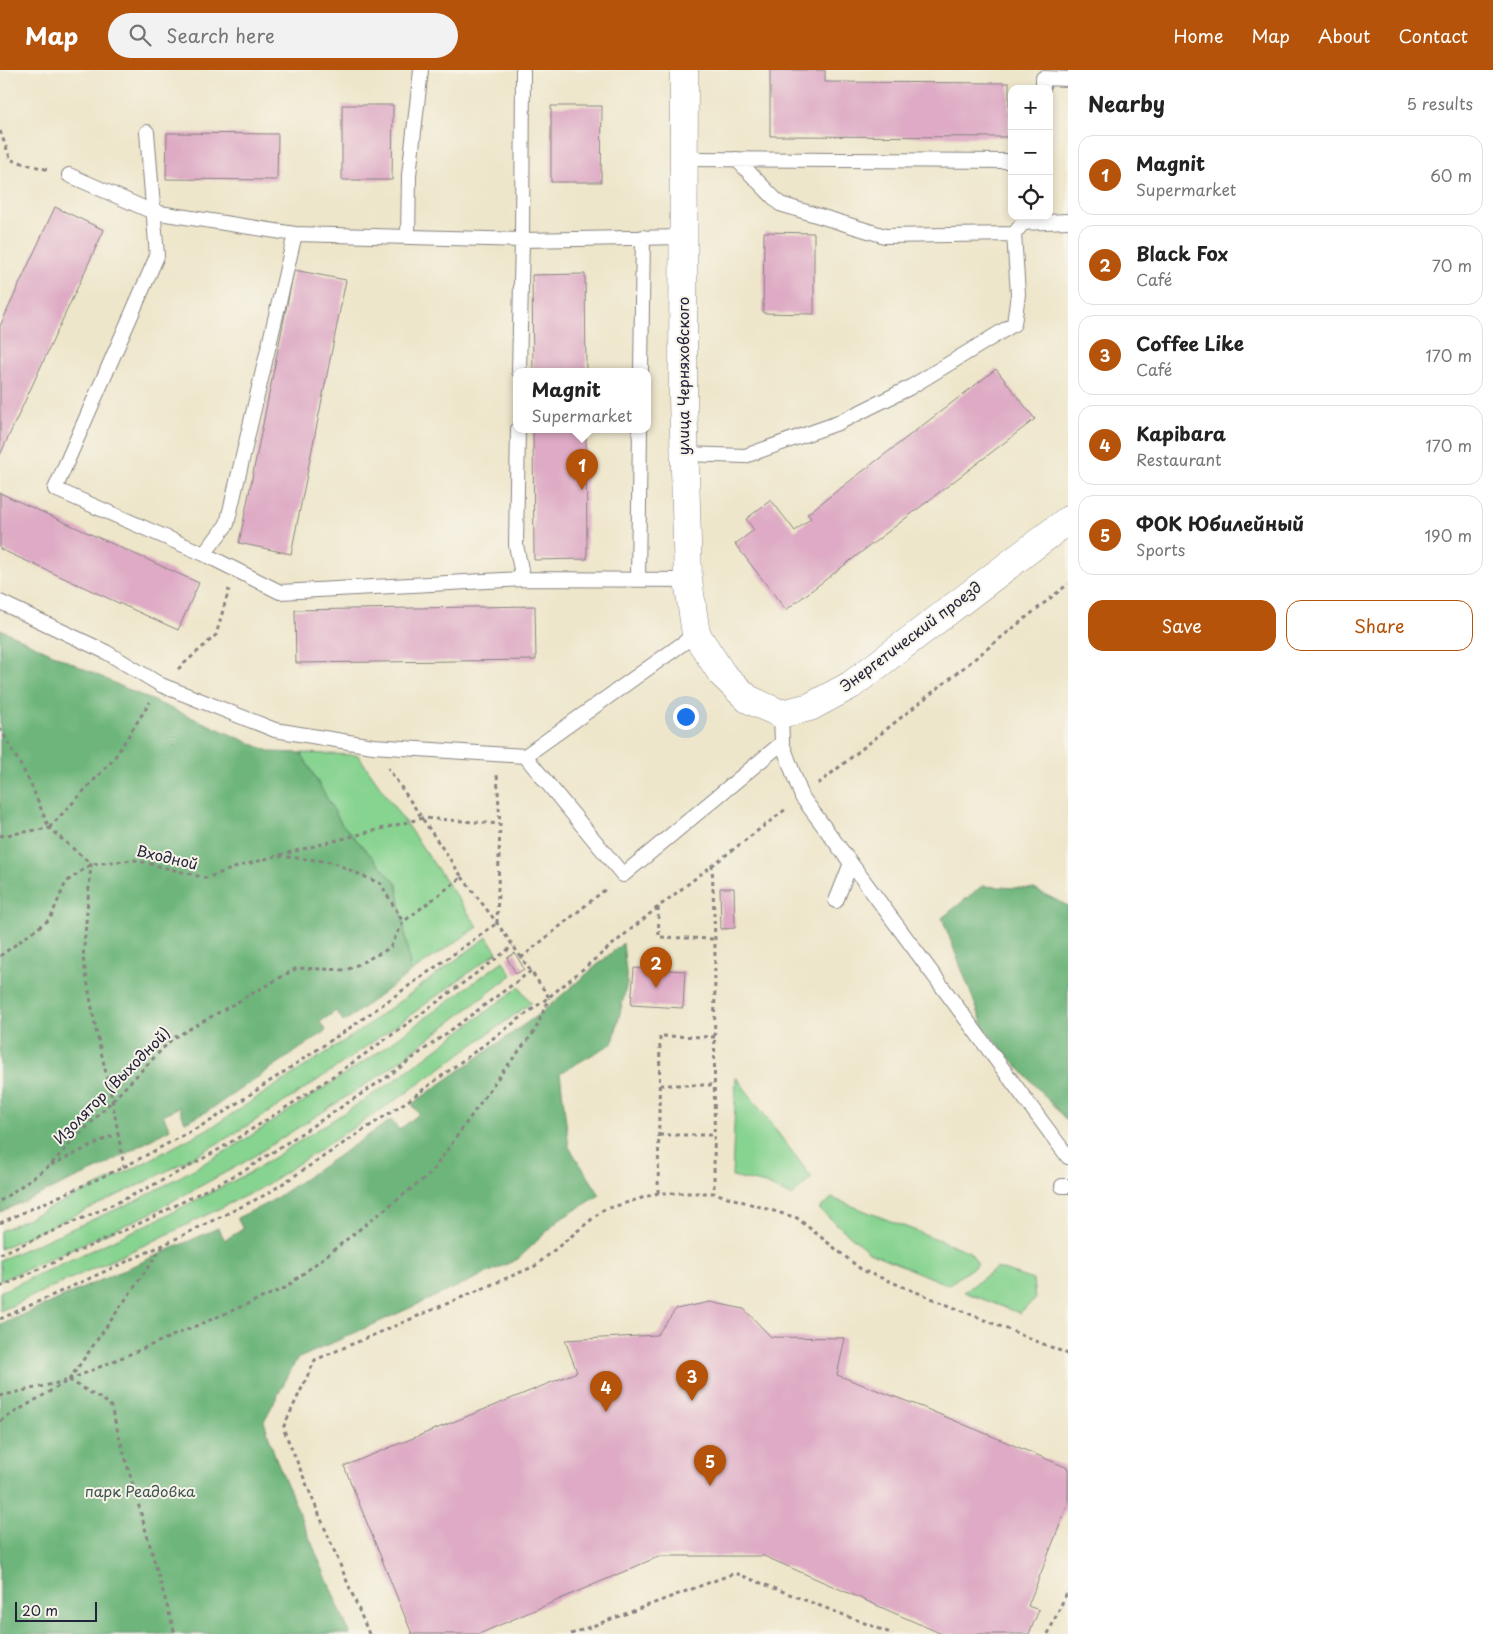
<!DOCTYPE html>
<html lang="en">
<head>
<meta charset="utf-8">
<style>
	:root { --surface:#fff; --page:#f2f2f2; --text:#222; --muted:#767676; --line:#e0e0e0; --accent:#b45309 }
	body { margin:0; font-family:"Playpen Sans",sans-serif; background:var(--page); color:var(--text) }
	.controls { position:absolute; right:15px; top:15px; display:grid; overflow:hidden; border-radius:10px; box-shadow:0 2px 8px #0003 }
	.controls button { width:45px; height:45px; display:grid; place-items:center; padding:0; border:0; border-bottom:1px solid var(--line); background:var(--surface); color:var(--text); font:25px sans-serif }
	.scale { position:absolute; left:15px; bottom:12px; width:82px; box-sizing:border-box; padding-left:5px; border:2px solid #22223b; border-top:0; font-size:14px; line-height:18px; white-space:nowrap; color:#22223b; -webkit-text-stroke:4px #f7f3e8; paint-order:stroke }
	.you { position:absolute; left:685px; top:646px; width:18px; height:18px; margin:-12px; border:4px solid #fff; border-radius:50%; background:#1a73e8; box-shadow:0 0 0 8px #1a73e833 }
	.badge { display:grid; place-items:center; width:32px; height:32px; border-radius:50%; background:var(--accent); color:#fff; font-size:16px; font-weight:700 }
	.pin { position:absolute; translate:-50% -41px; filter:drop-shadow(0 1px 2px #0008) }
	.pin::after { content:''; position:absolute; top:26px; width:18px; height:15px; background:inherit; clip-path:polygon(0 0,100% 0,50% 100%) }
	.popup { position:absolute; left:513px; top:298px; width:138px; height:65px; box-sizing:border-box; display:grid; place-content:center; border-radius:10px; background:var(--surface); filter:drop-shadow(0 1px 4px #0005); font-size:16px; white-space:nowrap; color:var(--muted) }
	.popup b { font-size:19px; color:var(--text) }
	.popup::after { content:''; position:absolute; left:50%; top:100%; margin-left:-10px; border:10px solid transparent; border-top-color:var(--surface) }
	.list { margin:0; padding:0; list-style:none }
	h2 { display:flex; justify-content:space-between; align-items:center; height:65px; margin:0; padding:0 20px; font-size:21px }
	h2 small { font-size:16px; font-weight:400; color:var(--muted) }
	.list li { display:grid; grid-template-columns:32px 1fr auto; gap:15px; align-items:center; box-sizing:border-box; height:80px; margin:0 10px 10px; padding:0 10px; border:1px solid var(--line); border-radius:15px }
	.list b { display:block; font-size:19px; white-space:nowrap }
	.list p { margin:0; font-size:16px; white-space:nowrap; color:var(--muted) }
	.list em { font-size:16px; font-style:normal; color:var(--muted) }
	.actions { display:flex; gap:10px; padding:15px 20px }
	.actions a { flex:1; padding:11px 0; border:1px solid var(--accent); border-radius:15px; text-align:center; font-size:18px; color:var(--accent) }
	.actions .main { background:var(--accent); color:#fff }
	.icon { flex:none; width:28px; height:28px; fill:none; stroke:currentColor; stroke-width:2; stroke-linecap:round; stroke-linejoin:round }
	.map { position:relative; flex:none; width:1068px; height:1564px; overflow:hidden }
	header { display:flex; align-items:center; gap:30px; box-sizing:border-box; height:70px; padding:0 25px; background:var(--accent); color:#fff }
	header strong { font-size:24px }
	nav { display:flex; gap:28px; margin-inline-start:auto; font-size:18px }
	.search { width:350px; height:45px; background:var(--page); display:flex; align-items:center; gap:12px; box-sizing:border-box; padding:0 18px; border-radius:28px; color:var(--muted); font-size:19px }
	main { display:flex }
	aside { flex:1; background:var(--surface) }
	.map>svg:first-child { display:block }
	.green { fill:#87d390; stroke:#547a66 }
	.forest { fill:#6db57a; stroke:#486c5a }
	.building { fill:#deaac5 }
	.lines { fill:none; stroke-linecap:round; stroke-linejoin:round }
	.service-casing { stroke:#888482; stroke-width:16 }
	.tertiary-casing { stroke:#888482; stroke-width:29 }
	.path { stroke:#888482; stroke-width:3; stroke-dasharray:4 4; stroke-linecap:butt }
	.service { stroke:#fff; stroke-width:14 }
	.tertiary { stroke:#fff; stroke-width:28 }
	.labels { text-anchor:middle; stroke-width:4; stroke-linejoin:round; paint-order:stroke }
	.street-label { font-size:15px; fill:#22223b; stroke:#f7f3e8 }
	.park-label { font-size:15px; fill:#405754; stroke:#f7f3e8 }
</style>
</head>
<body>
<header>
<strong>Map</strong>
<div class="search"><svg class="icon" aria-label="search" viewBox="0 0 24 24"><circle cx="10" cy="10" r="6"/><path d="M15 15l6 6"/></svg>Search here</div>
<nav><a>Home</a><a>Map</a><a>About</a><a>Contact</a></nav>
</header>
<main>
<div class="map">
<svg width="1068" height="1564" viewBox="0 0 1068 1564">
	<rect width="100%" height="100%" fill="#f7f3e8"/>
	<filter id="ink" filterUnits="userSpaceOnUse"><feTurbulence type="fractalNoise" baseFrequency=".02" numOctaves="2"/><feDisplacementMap in="SourceGraphic" scale="10" xChannelSelector="R" yChannelSelector="G"/><feConvolveMatrix kernelMatrix="1 2 1 2 8 2 1 2 1" color-interpolation-filters="sRGB"/></filter>
	<filter id="wash" filterUnits="userSpaceOnUse"><feTurbulence type="fractalNoise" baseFrequency=".0096" numOctaves="4" result="noise"/><feDisplacementMap in="SourceGraphic" scale="20" xChannelSelector="R" yChannelSelector="G"/><feGaussianBlur stdDeviation="1.12" result="paint"/><feColorMatrix in="noise" values="0 0 0 0 0 0 0 0 0 0 0 0 0 0 0 0 0 1.4 0 .05"/><feComposite in="paint" operator="in"/></filter>
	<g filter="url(#wash)">
		<rect width="100%" height="100%" fill="#eee6ca"/>
		<path class="green" d="M301 683 358 685 478 857 411 902 397 814 341 753Z
			M487 867 497 882C409 946 321 1012 227 1068 154 1111 77 1144 0 1179V1161L127 1102 215 1055 358 962Z
			M503 891 512 905 385 1002 243 1093 147 1145 0 1211V1190L140 1129 235 1076 373 986Z
			M519 917 531 933 402 1026 261 1118 160 1168 0 1241V1222L153 1152 251 1102 391 1013Z
			M736 1007 812 1108 791 1126 766 1114 732 1107Z
			M832 1128 970 1182 978 1194 948 1215 869 1182 819 1139Z
			M997 1198 1033 1210 1035 1230 1019 1243 964 1222Z"/>
		<path class="forest" d="M0 559 131 621 271 682 301 683 341 753 397 814 411 902 344 952 336 941 320 952 326 961 208 1041 185 1052 179 1037 163 1045 170 1059 102 1097 0 1142Z
			M982 816 1034 819 1068 836V1052L985 960 942 848Z
			M623 873 627 913 613 973 560 1003 569 1077 600 1125 559 1150 518 1189 297 1289 264 1351 275 1386 350 1564H0V1255L218 1158 225 1170 243 1159 237 1148 270 1132 391 1050 399 1060 419 1044 412 1034 542 942Z"/>
		<g id="blocks">
			<path class="building" d="M770 0H825V12L1009 13V67L770 66Z
				M342 35H393L392 110H342Z
				M551 36H602L601 112H551Z
				M167 63 278 64 277 110 166 109Z
				M55 137 104 160 0 385V256Z
				M764 162 814 163V244L763 243Z
				M294 200 346 210 291 484 239 473Z
				M585 204 586 301H533L532 205Z
				M996 299 1035 349 786 540 735 474 754 460 746 449 771 430 795 461 811 448 807 444Z
				M533 359H586L587 489 534 490Z
				M0 423 199 513 178 560 0 479Z
				M535 536 536 590 296 593 295 540Z
				M720 818H734L735 858 721 859Z
				M515 883 524 899 516 904 507 888Z
				M634 898 685 901 683 938 631 935Z
				M710 1232 744 1239 771 1267 845 1268 837 1305 922 1337 1068 1398V1434L1028 1536 1039 1540 1029 1564H942L764 1486H660L479 1564H412L344 1396 577 1302 565 1270 657 1265 676 1239Z"/>
		</g>
	</g>
	<g filter="url(#ink)">
		<use href="#blocks" fill-opacity="0" stroke="#888482" stroke-width="1"/>
		<g class="lines">
			<g class="service-casing">
				<path id="service" d="M523 0 522 170 684 167
					M1043 19V8L1068 9
					M147 62 157 186 55 419 204 484 227 454 295 164 522 170 519 301
					M684 89 1012 91
					M736 89 780 134 885 166 1014 164
					M69 105 153 142 295 164
					M408 167 409 105 421 0
					M641 301 643 167
					M518 359 516 475 523 509 688 510
					M685 384 745 386 838 353 909 318 1014 254 1018 224 1014 164 1023 153 1068 151
					M204 484 280 522 523 509
					M638 510 640 359
					M0 532 106 582 161 615 275 660 373 676 525 686 696 564
					M782 673 802 727 1068 1087
					M525 686 623 805 782 673 781 644
					M836 831 851 793
					M1062 1116H1068"/>
			</g>
			<g class="tertiary-casing">
				<path id="tertiary" d="M684 0 683 326 688 510 696 564 722 604 748 629 781 644 810 637 851 615 1068 450"/>
			</g>
			<path class="path" d="M0 61 11 90 49 100
				M178 599 216 565 229 519
				M0 658 30 712 49 758 113 690 150 632
				M818 714 1068 514
				M0 766 49 758 91 794 83 888 96 960 112 1029 118 1063 51 1095
				M279 786 332 792 381 814 403 852
				M712 794 715 869 714 1123
				M462 807 497 853 549 927
				M658 837 659 867 715 869
				M497 853 500 754 497 704
				M0 886 50 849 66 812 91 794 135 790 206 808 240 796 276 786 423 748 500 754
				M521 888 607 818
				M660 1015H715
				M118 1063 124 1097
				M659 1065H714
				M658 1123 660 966 715 967
				M0 1131 49 1096 172 969 297 898 347 900 390 878 403 852 462 807 388 698
				M0 1153 124 1097 212 1050 354 955 497 853
				M0 1184C79 1150 158 1117 231 1072 329 1013 421 944 513 876
				M0 1217 149 1149 247 1099 387 1007 531 901
				M0 1249 163 1175 267 1124 409 1030 549 927 658 837 786 739
				M69 1310 110 1334 175 1564
				M69 1310 163 1176
				M0 1326 66 1311
				M0 1351 69 1310 285 1218 431 1103 500 1005 535 961 549 928
				M369 1564 283 1358 315 1290 535 1196 603 1140 658 1123H714L797 1148 862 1200 1068 1284
				M571 1564 735 1503 893 1564
				M1048 1564 1068 1520"/>
			<use href="#service" class="service"/>
			<use href="#tertiary" class="tertiary"/>
		</g>
	</g>
	<g class="labels">
		<g class="street-label">
			<text transform="translate(684 306) rotate(-90)" y="5">улица Черняховского</text>
			<text transform="translate(911 567) rotate(-37)" y="5">Энергетический проезд</text>
			<text transform="translate(167 788) rotate(13)" y="5">Входной</text>
			<text transform="translate(112 1016) rotate(-45)" y="5">Изолятор (Выходной)</text>
		</g>
		<g class="park-label">
			<text x="140" y="1427">парк Реадовка</text>
		</g>
	</g>
</svg>
<div class="controls">
<button>+</button>
<button>−</button>
<button><svg class="icon" aria-label="locate" viewBox="0 0 24 24"><circle cx="12" cy="12" r="6"/><path d="M12 2v4M12 18v4M2 12h4M18 12h4"/></svg></button>
</div>
<div class="scale">20 m</div>
<div class="you"></div>
<div class="pin badge" style="left:582px;top:420px">1</div>
<div class="popup"><b>Magnit</b>Supermarket</div>
<div class="pin badge" style="left:656px;top:918px">2</div>
<div class="pin badge" style="left:692px;top:1331px">3</div>
<div class="pin badge" style="left:606px;top:1342px">4</div>
<div class="pin badge" style="left:710px;top:1416px">5</div>
</div>
<aside>
<h2>Nearby<small>5 results</small></h2>
<ul class="list">
<li><span class="badge">1</span><div><b>Magnit</b><p>Supermarket</p></div><em>60 m</em></li>
<li><span class="badge">2</span><div><b>Black Fox</b><p>Café</p></div><em>70 m</em></li>
<li><span class="badge">3</span><div><b>Coffee Like</b><p>Café</p></div><em>170 m</em></li>
<li><span class="badge">4</span><div><b>Kapibara</b><p>Restaurant</p></div><em>170 m</em></li>
<li><span class="badge">5</span><div><b>ФОК Юбилейный</b><p>Sports</p></div><em>190 m</em></li>
</ul>
<div class="actions"><a class="main">Save</a><a>Share</a></div>
</aside>
</main>
</body>
</html>
